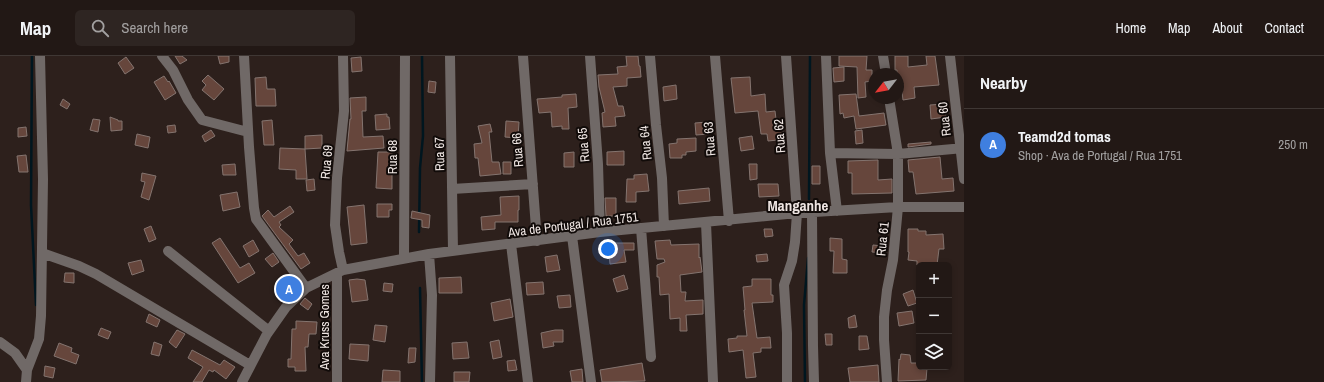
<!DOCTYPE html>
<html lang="en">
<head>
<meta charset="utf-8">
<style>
	:root { --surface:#221815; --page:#2e2522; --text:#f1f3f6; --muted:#a2a0a0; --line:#3f3734; --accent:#2563eb }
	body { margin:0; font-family:"Archivo Narrow",sans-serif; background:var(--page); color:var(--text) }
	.controls { position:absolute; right:12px; bottom:12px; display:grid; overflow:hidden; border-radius:6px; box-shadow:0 2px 6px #0003 }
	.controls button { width:36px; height:36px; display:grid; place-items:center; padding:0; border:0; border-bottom:1px solid var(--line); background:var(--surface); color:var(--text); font:20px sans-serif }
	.compass { position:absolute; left:868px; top:12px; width:36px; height:36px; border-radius:50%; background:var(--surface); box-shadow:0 2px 6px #0003; rotate:239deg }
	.you { position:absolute; left:608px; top:193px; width:14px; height:14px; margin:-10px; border:3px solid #fff; border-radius:50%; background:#1a73e8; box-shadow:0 0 0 6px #1a73e833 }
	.badge { display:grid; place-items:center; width:26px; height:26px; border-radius:50%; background:var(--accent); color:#fff; font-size:13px; font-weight:700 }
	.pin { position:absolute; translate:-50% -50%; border:2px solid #fff; box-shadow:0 1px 4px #0006 }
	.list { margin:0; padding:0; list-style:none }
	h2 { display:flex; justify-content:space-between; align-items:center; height:52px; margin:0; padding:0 16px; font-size:17px }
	h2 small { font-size:13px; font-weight:400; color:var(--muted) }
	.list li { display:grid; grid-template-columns:26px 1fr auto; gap:12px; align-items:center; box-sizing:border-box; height:72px; padding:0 16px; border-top:1px solid var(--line) }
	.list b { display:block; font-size:15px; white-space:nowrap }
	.list p { margin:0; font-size:13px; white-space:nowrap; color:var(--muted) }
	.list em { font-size:13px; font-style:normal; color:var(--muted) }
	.icon { flex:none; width:22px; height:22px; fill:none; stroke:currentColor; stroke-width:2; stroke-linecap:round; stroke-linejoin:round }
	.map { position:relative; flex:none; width:964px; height:326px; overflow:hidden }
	header { display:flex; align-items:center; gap:24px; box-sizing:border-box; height:56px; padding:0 20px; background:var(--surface); border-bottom:1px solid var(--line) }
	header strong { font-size:19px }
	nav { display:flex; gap:22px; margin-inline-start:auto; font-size:14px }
	.search { width:280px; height:36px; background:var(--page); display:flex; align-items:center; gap:10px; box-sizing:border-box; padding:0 14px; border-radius:6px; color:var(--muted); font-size:15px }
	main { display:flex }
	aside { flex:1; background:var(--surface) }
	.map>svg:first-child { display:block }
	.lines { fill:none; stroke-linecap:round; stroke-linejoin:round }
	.stream { stroke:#00161f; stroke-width:2.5 }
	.building { fill:#66463c; stroke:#84746f }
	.minor { stroke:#706967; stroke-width:10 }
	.labels { text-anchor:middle; stroke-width:4; stroke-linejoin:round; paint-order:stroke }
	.street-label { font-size:13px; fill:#efe6e3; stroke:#110b09 }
	.quarter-label { font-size:15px; font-weight:bold; fill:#efe6e3; stroke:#110b09 }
</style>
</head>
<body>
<header>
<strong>Map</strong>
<div class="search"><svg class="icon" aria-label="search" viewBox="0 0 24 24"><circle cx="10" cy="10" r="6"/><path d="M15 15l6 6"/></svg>Search here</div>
<nav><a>Home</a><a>Map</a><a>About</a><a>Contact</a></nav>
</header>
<main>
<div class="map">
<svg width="964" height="326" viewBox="0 0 964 326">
	<rect width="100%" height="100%" fill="#2d201c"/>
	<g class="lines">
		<path class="stream" d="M32 0 31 149 36 249
			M809 143 810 0
			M419 176 420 112 423 80 422 0
			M420 232 422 326
			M805 326 804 249 808 202"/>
	</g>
	<path class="building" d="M175 0H182L187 4 180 8Z
		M218 0H229V6L220 8Z
		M626 0H638L639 10H640L641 21 627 22V30L613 31 618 50H623L625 60 615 61 616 70 603 71 602 57 605 56 599 31 598 19 618 18 617 11 627 10Z
		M839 0H867L866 14H872V25L865 26 866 41 858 42 857 11 839 10Z
		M895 0H908V11L927 9 926 0H935L939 29 914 31 915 42 903 44 901 28H898V18H897V14H895Z
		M126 1 134 12 125 18 118 7Z
		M361 1 362 15 352 16 351 2Z
		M844 11V25L834 26 833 12Z
		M208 19 224 33 214 44 202 34 206 29 202 25Z
		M164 20 168 26 169 25 176 37 165 44 154 26Z
		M266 21 267 33H275L276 50H256L255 22Z
		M750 21 751 40 765 38 766 56 775 55 777 71 783 70V77L778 78V84L768 85 767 78H761L758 55 735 57 731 22Z
		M429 25 436 26 435 37 428 36Z
		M676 29 677 43 664 45 663 31Z
		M576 38 577 51 568 52 569 73H562V70L552 71 551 56 539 57 537 43 562 41V39Z
		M856 38 859 60 884 57 886 69 856 73 854 60 844 62 843 57 840 58 839 39Z
		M366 41V55H362L363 81 383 80 384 92 347 95 350 63H351L350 42Z
		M63 43 70 48 67 53 60 49Z
		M944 48 946 61 931 63 930 49Z
		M387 58V61H389L390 73 376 74 375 59Z
		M110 61 118 64V65H122V74L111 75Z
		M93 63 100 64 98 76 90 74Z
		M272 64 274 89H264L262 65Z
		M506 65 519 66 518 82 505 81Z
		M708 66 709 78 696 79 695 67Z
		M490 68 492 76H489L492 106H499L501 118 480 120 478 102H475L474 88 482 87 478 70Z
		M175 69 176 76 168 77 167 70Z
		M26 71 27 80 18 81V72Z
		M211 74 215 80 205 86 202 80Z
		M862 74 863 87 856 88 855 75Z
		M137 78 150 81 148 92 135 89Z
		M322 79V92L305 93V80Z
		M752 80 754 93 741 95 739 82Z
		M696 82V95L686 96V99H682V102H670L669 88 677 87V83Z
		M931 86V88L908 91V88Z
		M280 92 305 93 307 123H296V114L279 113Z
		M624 95V109H607V96Z
		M378 96H392V133L376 132Z
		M574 96V111H564V97Z
		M26 99 28 116H19L17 100Z
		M940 101 942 123 953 122 954 135 916 138 913 116H909L908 104Z
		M878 104V124L892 123V137L852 138V117H848V105Z
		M503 106H511V118H503Z
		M235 108 236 119H223L222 109Z
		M749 108H757V123L750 124Z
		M812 110H820V128H812Z
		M142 117 156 120 149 144 141 141 145 126 141 125Z
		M647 118 649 135 636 136V146H626L627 123H634V119Z
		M314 123 315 134 307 135 306 124Z
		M758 128H778L779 140 759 141Z
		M709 132 710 145 679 148 678 135Z
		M237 136 240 151 223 155 220 139Z
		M519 140V154H518V166H495V173L482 174 481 161 501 159 500 141Z
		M605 142H616V160H606Z
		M377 148H392V154H389V161H377Z
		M364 149 367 187 351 189 347 151Z
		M290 150 294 156 279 166 281 169 279 171 293 184 289 188 298 200 304 197 310 207 301 213 262 160 268 154 274 161Z
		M412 155 430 159 429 172 422 171V164L411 162Z
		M151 170 156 183 149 186 144 173Z
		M764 173H772L773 180 765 181Z
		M908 173H918V175H926V179L943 178 944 193H939L937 209H917V205L908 204 909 196H908Z
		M220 182 240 212 249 207 255 217 238 227 212 187Z
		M830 182 842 183V203L847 204V217H833L834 195H830Z
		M253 184 259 195 249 201 243 190Z
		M670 184 671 189 699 188V202L700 201 702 216 680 219 681 236H686L685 245 703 244V258L686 259 687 275H680V262L670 263 669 238 660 239 659 221H657V209L665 206 664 203H657L655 185Z
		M611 187H634V194H624L626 206 610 208 609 196H610Z
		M873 189 883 190V197L872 196Z
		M273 197 279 206 272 211 265 203Z
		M767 198 768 205 757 206 756 199Z
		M557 199 560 214 547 216 545 201Z
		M141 204 144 215 132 219 128 207Z
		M65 217H74V227L64 226Z
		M624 219 628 233 617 236 613 223Z
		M461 221 462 237H439V222Z
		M357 223 365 224 368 244 352 246 349 224Z
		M752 223H771V239H773V246L752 247 757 282 770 281 771 292H761V296L753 297 756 321 746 322 743 294 729 296 728 283 737 282V280H747L744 254H745L743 231 752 230Z
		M543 226 544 238 527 239 526 227Z
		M384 227 393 228 392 236 383 235Z
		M913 234 917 247 908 250 903 238Z
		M570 239 571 251 559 252 557 240Z
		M305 242 312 248 308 254 300 248Z
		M510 243 513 261 494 265 491 247Z
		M912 255 914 267 899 270 897 257Z
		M149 258 160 264 157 271 146 266Z
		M855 259 857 271 849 272 848 262Z
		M296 265 317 266 316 278H309L308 291H305L306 315H295V311H288V303H291L292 273H296Z
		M375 269 387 270 385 286 373 284Z
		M101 272 111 276 108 283 98 279Z
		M177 274 185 278 176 292 169 286Z
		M555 274H563V286H553L554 290 543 292 541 277Z
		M825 278H832V289H826Z
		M859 280H867L869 293 859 294Z
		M499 284 502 301 493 303 490 286Z
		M154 286 162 289 159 300 151 298Z
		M467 286 469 302 453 303 452 287Z
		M59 287 72 292 71 296 79 299 76 308 54 300Z
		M350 288 369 289 368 305 349 303Z
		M409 292H416L415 306 408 307Z
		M192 294 220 309 224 304 235 311 226 323 214 314 213 316 209 314 202 326H193L203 311 188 302Z
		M901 298 910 299 911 307H919V311L927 312 926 324 898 325 899 303 900 304Z
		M515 304 517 314 508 315 507 305Z
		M642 307 645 325 602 326 600 314Z
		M878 309 879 326H850L848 312Z
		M45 310 55 312 53 322 44 320Z
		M582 313 583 326H572L570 315Z
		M383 314 400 315V326H382Z
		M454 316H470L469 326H454Z"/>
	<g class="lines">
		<path class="minor" d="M162 0 173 14 188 44 202 64 248 76
			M244 0 249 91 254 152 256 163 306 232
			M450 0 453 195
			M523 0 537 185
			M590 0 598 108 600 176
			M650 0 656 69 662 122 664 170
			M715 0 729 165
			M786 0 797 157 795 186 792 205 784 229 787 277V326
			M826 0 830 97 837 155
			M883 0 886 18
			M950 0 964 123
			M830 97 898 98 964 92
			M452 133 533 128
			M812 157 813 290 814 326
			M706 167 713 326
			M641 172 651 301
			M572 180 591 326
			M511 188 528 326
			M168 195 269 275
			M42 197 79 210 96 218 250 309
			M429 198 432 239 430 326
			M404 202 405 0
			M343 214 339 196 335 169 337 122 344 55 343 0
			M337 217V326
			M0 286 15 297 27 314
			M26 326 27 314 39 283 41 260 43 123 40 0
			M242 326 267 278 286 251 306 232 343 214 429 198 600 176 797 157 898 151H964
			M887 326 884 284V261L887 234 893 204 898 151V98L889 42"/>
	</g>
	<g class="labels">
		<g class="street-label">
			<text transform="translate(944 63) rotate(-97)" y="5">Rua 60</text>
			<text transform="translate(779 80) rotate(-94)" y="5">Rua 62</text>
			<text transform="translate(709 83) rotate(-95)" y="5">Rua 63</text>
			<text transform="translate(645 87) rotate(-96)" y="5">Rua 64</text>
			<text transform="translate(583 89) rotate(-95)" y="5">Rua 65</text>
			<text transform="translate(517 94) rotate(-94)" y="5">Rua 66</text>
			<text transform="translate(439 98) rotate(-91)" y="5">Rua 67</text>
			<text transform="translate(392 101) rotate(-90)" y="5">Rua 68</text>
			<text transform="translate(326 106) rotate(-85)" y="5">Rua 69</text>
			<text transform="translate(573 168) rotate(-7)" y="5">Ava de Portugal / Rua 1751</text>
			<text transform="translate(882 183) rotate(-84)" y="5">Rua 61</text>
			<text transform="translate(324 271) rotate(-90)" y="5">Ava Kruss Gomes</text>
		</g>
		<g class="quarter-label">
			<text x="798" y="155">Manganhe</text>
		</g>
	</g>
</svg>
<div class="controls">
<button>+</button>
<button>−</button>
<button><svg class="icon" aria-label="layers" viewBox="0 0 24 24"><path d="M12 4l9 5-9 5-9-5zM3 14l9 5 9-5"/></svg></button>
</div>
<svg class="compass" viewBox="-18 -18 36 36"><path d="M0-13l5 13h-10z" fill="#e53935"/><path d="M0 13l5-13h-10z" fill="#a2a0a0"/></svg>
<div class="you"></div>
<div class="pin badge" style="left:289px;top:233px;background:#3f7fe0">A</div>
</div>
<aside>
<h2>Nearby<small></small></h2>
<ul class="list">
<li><span class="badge" style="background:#3f7fe0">A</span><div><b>Teamd2d tomas</b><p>Shop · Ava de Portugal / Rua 1751</p></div><em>250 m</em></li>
</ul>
</aside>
</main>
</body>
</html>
